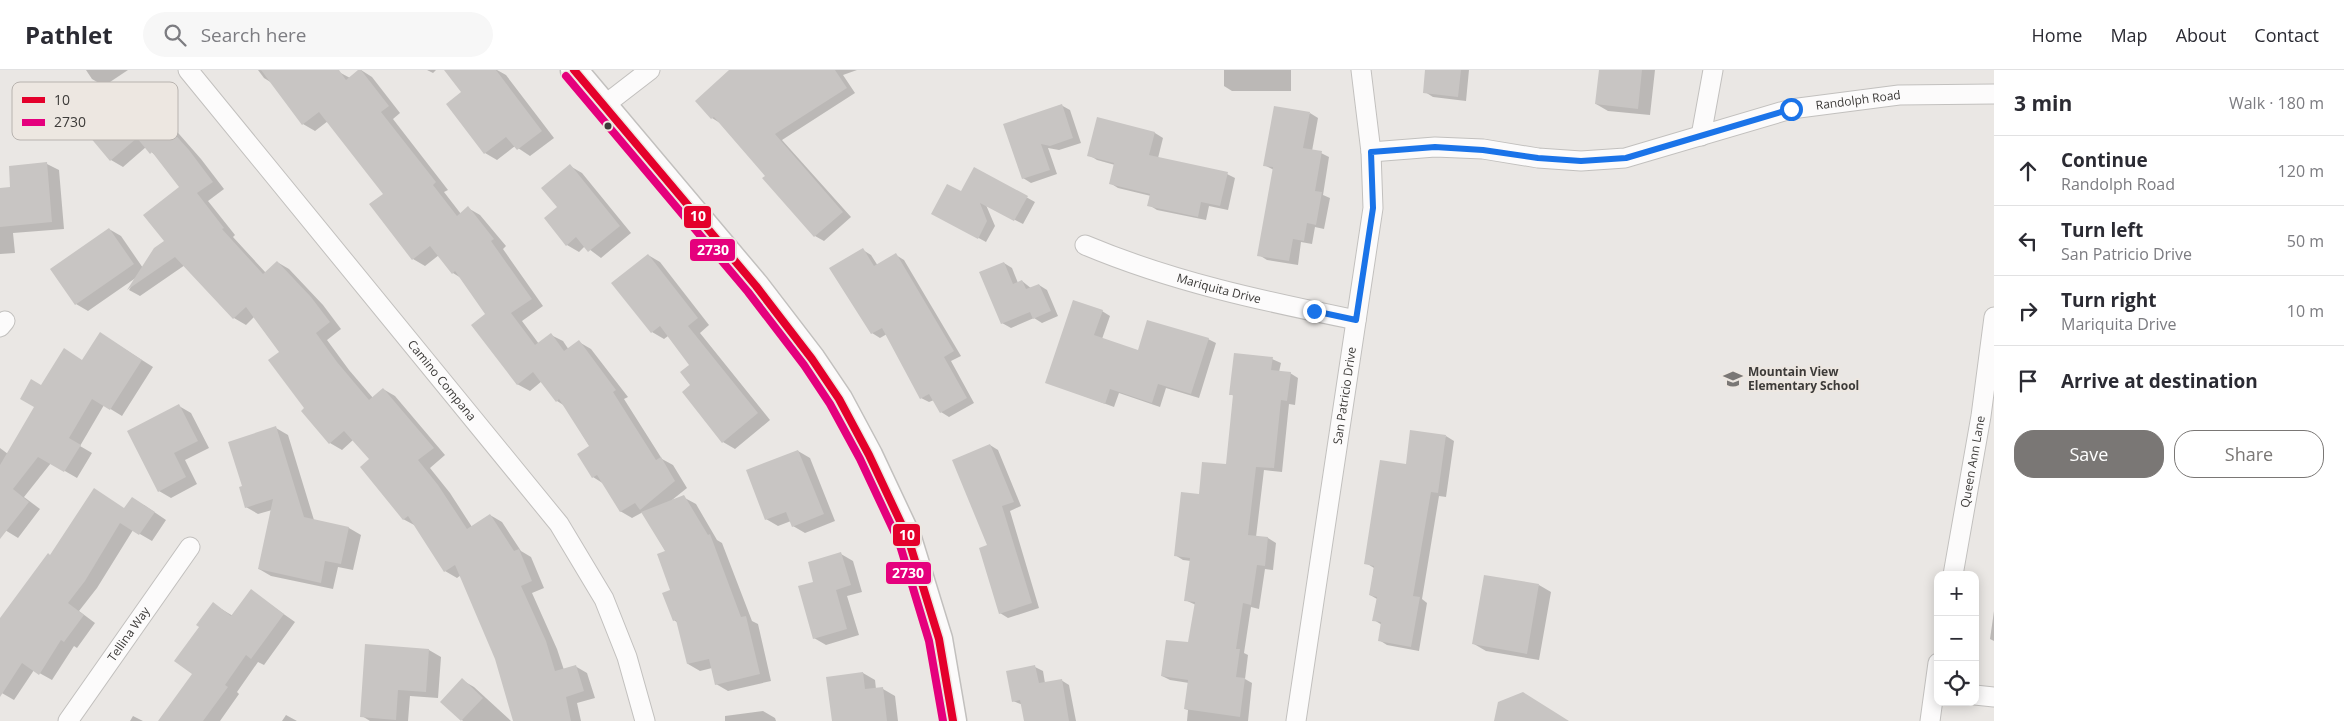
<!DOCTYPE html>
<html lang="en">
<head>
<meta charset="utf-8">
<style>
	:root { --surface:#fff; --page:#f7f7f7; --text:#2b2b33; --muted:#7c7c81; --line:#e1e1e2; --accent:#7a7775 }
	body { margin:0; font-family:"Open Sans",sans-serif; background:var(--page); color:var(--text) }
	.controls { position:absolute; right:15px; bottom:15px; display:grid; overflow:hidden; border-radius:10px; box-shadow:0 2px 12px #0003 }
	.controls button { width:45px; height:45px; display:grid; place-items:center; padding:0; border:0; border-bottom:1px solid var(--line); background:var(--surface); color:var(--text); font:25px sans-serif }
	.stop { position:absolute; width:15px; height:15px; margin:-11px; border:4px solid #1a73e8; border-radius:50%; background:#fff }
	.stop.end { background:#1a73e8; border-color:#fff; box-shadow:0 1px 5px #0008 }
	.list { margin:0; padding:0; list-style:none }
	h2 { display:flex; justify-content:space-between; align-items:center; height:65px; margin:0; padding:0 20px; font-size:21px }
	h2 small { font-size:16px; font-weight:400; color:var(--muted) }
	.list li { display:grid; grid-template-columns:32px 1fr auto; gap:15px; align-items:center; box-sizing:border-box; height:70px; padding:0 20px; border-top:1px solid var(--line) }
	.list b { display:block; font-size:19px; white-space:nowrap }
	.list p { margin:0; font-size:16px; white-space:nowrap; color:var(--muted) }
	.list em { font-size:16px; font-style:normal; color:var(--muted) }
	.actions { display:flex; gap:10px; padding:15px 20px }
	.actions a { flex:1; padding:11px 0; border:1px solid var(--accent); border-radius:20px; text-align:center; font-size:18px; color:var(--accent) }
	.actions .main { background:var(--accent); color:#fff }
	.icon { flex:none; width:28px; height:28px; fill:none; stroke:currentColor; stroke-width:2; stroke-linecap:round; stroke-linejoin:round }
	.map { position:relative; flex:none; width:1994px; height:651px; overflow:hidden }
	header { display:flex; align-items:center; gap:30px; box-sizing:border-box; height:70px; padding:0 25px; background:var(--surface); border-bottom:1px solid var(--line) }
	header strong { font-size:24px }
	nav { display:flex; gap:28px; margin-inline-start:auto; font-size:18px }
	.search { width:350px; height:45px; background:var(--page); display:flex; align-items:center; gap:12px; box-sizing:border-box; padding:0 18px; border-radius:28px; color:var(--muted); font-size:19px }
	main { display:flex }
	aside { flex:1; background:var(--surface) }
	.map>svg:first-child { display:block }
	.shadow { fill:#0003 }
	.building { fill:#c8c5c3 }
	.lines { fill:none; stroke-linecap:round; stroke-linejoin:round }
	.street-casing { stroke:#c2c0be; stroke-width:21 }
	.secondary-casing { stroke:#c2c0be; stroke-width:29 }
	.street { stroke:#fcfbfb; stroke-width:19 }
	.secondary { stroke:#fcfbfb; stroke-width:26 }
	.bus-1-casing { stroke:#ede7e1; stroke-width:11 }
	.bus-2-casing { stroke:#ede7e1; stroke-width:11 }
	.bus-1 { stroke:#e4002b; stroke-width:8 }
	.bus-2 { stroke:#e5007d; stroke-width:8 }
	.route { stroke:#1a73e8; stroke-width:6 }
	.bus-dot { fill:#3d3b39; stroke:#ede7e1; stroke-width:2 }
	.labels { text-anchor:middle; stroke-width:4; stroke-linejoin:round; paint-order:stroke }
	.street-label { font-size:12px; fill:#3d3b39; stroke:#ede7e1 }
	.poi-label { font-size:12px; font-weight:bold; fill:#3d3b39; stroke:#ede7e1; text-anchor:start }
	.key { fill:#ede7e1; stroke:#b8b3af; stroke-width:1 }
	.key-label { font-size:14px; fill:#3d3b39 }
	.line-badge { stroke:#ede7e1; stroke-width:2 }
	.badge-label { font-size:14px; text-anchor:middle; font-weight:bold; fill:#fff }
</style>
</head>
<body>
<header>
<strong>Pathlet</strong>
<div class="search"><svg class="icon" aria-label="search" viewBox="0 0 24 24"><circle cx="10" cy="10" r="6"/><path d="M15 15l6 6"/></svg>Search here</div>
<nav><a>Home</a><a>Map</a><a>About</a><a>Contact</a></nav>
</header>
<main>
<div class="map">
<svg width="1994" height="651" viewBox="0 0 1994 651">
	<rect width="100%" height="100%" fill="#eae7e4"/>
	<path class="shadow" d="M86 0H128L104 16 92 9Z
		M258 0 339 2 350 8 361 0 372 7 400 43 393 49 448 120 444 122 461 144 468 138 480 145 506 176 503 179 543 236 522 251 539 274 551 265 563 271 569 280 579 272 591 279 628 327 624 329 662 389 673 395 687 418 672 430 683 427 696 434 717 470 722 473 752 551 758 554 771 611 728 621 716 614 712 598 700 601 688 594 678 553 674 550 666 482 643 442 632 448 620 441 604 414 593 407 590 377 565 336 557 331 542 311 530 321 517 314 487 245 461 208 453 203 439 185 425 196 413 189 371 134 385 124 328 51 315 61 303 54 272 13 264 8Z
		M427 0H436L433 3Z
		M445 0H497L506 5 554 68 530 86 515 76 497 90 485 83 463 22Z
		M731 0H857L843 5 855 23 782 70 851 147 824 171 815 166 764 108 767 106 720 53 712 48Z
		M1224 0H1291V21H1232L1224 16Z
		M1427 0H1469L1466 31 1433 27 1425 22Z
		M1600 0H1655L1650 45 1608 41 1596 34Z
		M109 20 121 27 141 51 153 41 165 48 201 89 224 119 208 131 235 165 233 167 266 203 277 192 289 199 323 235 341 259 327 270 349 300 373 328 383 319 395 326 445 385 430 398 450 423 472 457 490 445 502 452 521 481 531 487 544 518 532 523 557 579 564 600 575 596 587 603 595 628 577 633 581 651H515L496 588 461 505 457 508 445 501 416 456 403 449 371 390 353 370 342 380 330 373 306 338 281 283 254 247 246 255 234 248 185 195 140 226 129 220 137 207 88 241 76 234 109 159 121 166 143 198 165 172 180 117 156 86 146 77 123 97 111 90Z
		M1061 35 1070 40 1081 73 1059 80 1048 78 1057 104 1031 113 1023 108 1005 55Z
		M1310 43 1318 48 1312 81 1321 83 1329 87 1323 125 1330 128 1324 159 1315 157 1312 174 1301 172 1298 195 1267 190 1259 185 1274 100 1264 95Z
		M1098 49 1155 63 1163 68 1158 88 1227 104 1235 108 1228 140 1209 136 1206 150 1157 140 1149 135 1151 126 1118 118 1110 113 1115 95 1097 90 1089 85Z
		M47 94 59 100 64 159 13 163 15 183 0 184V120L12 119Z
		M570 96 582 103 631 163 601 188 585 176 579 182 567 175 559 138Z
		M975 99 1035 132 1023 154 986 135 995 156 986 172 933 143 962 123Z
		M863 180 871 185 878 196 896 185 904 190 961 286 951 291 974 333 949 347 941 342 934 330 929 332 921 328 887 264 880 268 872 263Z
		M648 185 660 192 709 255 700 263 770 350 735 379 723 372 692 315 691 295 668 266 664 269 652 262Z
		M1004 193 1012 198 1018 213 1022 211 1032 219 1039 215 1047 220 1058 246 1042 253 1034 248 1011 258 1002 253Z
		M1102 241 1110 246 1102 269 1139 281 1208 269 1216 273 1199 328 1166 318 1160 337 1119 323 1114 337 1046 312Z
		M112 271 153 297 122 346 104 335 80 376 92 383 77 408 51 393 24 427 40 439 18 468 5 460 0 466V378L8 384 36 337 42 316Z
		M1272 289 1281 293 1279 302 1290 303 1298 308 1295 335 1289 334 1282 402 1264 400 1256 467 1268 468 1276 473 1273 500 1265 499 1259 539 1251 537 1244 583 1248 585 1245 609 1252 613 1248 651H1187L1188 640 1185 639 1189 613 1170 610 1162 606 1189 574 1196 535 1185 530 1191 491 1183 490 1175 485 1200 425 1227 395 1234 326 1230 324Z
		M179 336 191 343 209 378 185 390 197 414 171 428 159 421Z
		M276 358 288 365 314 450 349 458 361 465 353 500 338 497 333 519 271 506 259 499 272 440 258 444 246 437 244 417Z
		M1446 366 1454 371 1446 427 1439 426 1422 529 1427 533 1419 581 1387 575 1379 570 1382 555 1374 550 1377 529 1370 525 1374 498 1366 493Z
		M990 375 998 380 1021 436 1010 441 1039 538 1008 548 1000 543 989 476Z
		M798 381 810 388 835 451 805 463 793 456 791 451 778 456 766 449Z
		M144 435 166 450 152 471 133 460 97 518 79 541 95 553 77 578 74 576 52 610 34 600 14 630 0 622V550L51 486 125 439Z
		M841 484 853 491 862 522 847 526 859 565 826 575 814 568 815 512Z
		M1539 515 1551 522 1539 590 1486 581 1474 574Z
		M251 521 295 552 264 595 258 592 237 622 239 624 220 651H159L194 604 201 557 213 534 233 546Z
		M1994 541V571L1990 569Z
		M429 580 441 587 438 628 410 626 408 651H370L362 646Z
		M1035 597 1043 601 1045 613 1061 610 1069 615 1076 651H1027L1023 635 1013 631Z
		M863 603 875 610 876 619H883L895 626 898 651H833Z
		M462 610 474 617 511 651H463L442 632Z
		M763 641 775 648 776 651H725V646Z
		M286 645 297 651H282Z
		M133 646 143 651H130Z"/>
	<path class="building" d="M261 0H339L346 10 358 0H361L389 36 381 42 436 112 433 115 457 146 468 136 494 169 491 171 532 229 511 243 535 275 551 263 564 281 579 270 616 320 613 322 656 390 661 387 675 411 640 440 635 433 620 442 597 405 592 408 577 384 589 376 559 329 556 332 533 302 517 315 471 255 485 244 455 201 452 204 430 176 412 190 369 134 383 124 319 42 302 55Z
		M444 0H496L542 61 517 80 506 67 484 84 446 34 461 22Z
		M729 0H835L847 18 775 64 843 142 814 167 762 108 765 106 714 47 711 49 695 31Z
		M1425 0H1461L1458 27 1423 23Z
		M1599 0H1642L1638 39 1595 34Z
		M109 18 137 53 153 40 189 80 213 112 197 123 224 158 222 159 263 204 277 191 311 227 330 252 316 263 337 292 369 330 383 318 434 378 418 390 438 415 467 459 490 444 514 481 519 479 532 511 521 516 546 571 555 601 576 595 584 621 566 627 571 651H513L495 589 455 495 444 502 408 446 403 450 360 397 369 389 344 361 329 374 301 341 304 338 268 290 279 282 246 237 233 249 175 187 127 220 154 178 164 171 143 145 179 117 152 82 150 84 137 68 110 91 74 48Z
		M1062 34 1073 68 1050 76 1041 74 1050 100 1022 109 1003 54Z
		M1274 36 1310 42 1303 78 1322 81 1315 121 1322 122 1316 155 1307 153 1304 171 1293 169 1289 191 1257 186 1273 97 1263 96Z
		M1097 47 1155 62 1149 85 1228 102 1220 136 1201 132 1198 147 1147 136 1150 124 1109 114 1114 93 1087 86Z
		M47 92 52 152 0 157V118L10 117 9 96Z
		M570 94 620 156 588 182 576 167 566 176 544 148 557 137 541 118Z
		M974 97 1028 126 1014 151 980 133 987 151 978 169 931 144 947 114 961 121Z
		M109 158 134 194 75 235 50 199Z
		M863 178 874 196 896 183 954 281 944 287 967 328 940 343 929 324 920 329 882 258 871 264 829 198Z
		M648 184 698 248 688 256 758 343 722 373 682 322 690 315 680 302 689 295 660 256 651 263 611 213Z
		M1004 192 1013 214 1022 210 1026 219 1039 214 1051 241 1033 249 1030 242 1001 254 979 202Z
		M1073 230 1103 240 1094 265 1138 280 1147 250 1209 268 1191 324 1158 314 1152 333 1110 319 1105 334 1045 313Z
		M100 262 142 290 110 340 92 329 69 368 81 375 64 402 38 387 13 419 29 432 0 469V395L34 337 20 329 31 309 41 315 64 278 82 290Z
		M1234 283 1273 287 1271 300 1291 302 1287 331 1281 330 1274 398 1256 397 1248 465 1268 467 1265 496 1257 495 1251 535 1243 533 1236 579H1240L1236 607 1245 608 1240 647 1184 639 1188 610 1161 606 1166 570 1188 572 1195 532 1184 531 1190 488 1174 486 1181 422 1199 424 1202 392 1226 394 1233 325H1229Z
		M179 334 198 371 174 383 186 407 158 422 127 361Z
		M276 356 304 447 349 457 341 494 325 491 321 513 258 499 273 429 245 438 239 417 242 416 228 372Z
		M1410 360 1446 365 1438 423 1431 422 1413 526 1420 527 1411 577 1378 571 1381 552 1372 551 1377 527 1369 525 1374 496 1364 494 1380 390 1406 394Z
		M990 374 1014 432 1002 436 1032 533 999 544 979 478 987 475 952 390Z
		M798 380 824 444 792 457 786 442 765 450 746 400Z
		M94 418 124 438 132 427 155 442 139 465 120 453 85 511 68 533 84 545 64 572 61 570 39 605 22 593 0 627V548L48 483 50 485Z
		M684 425 708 465 710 464 741 547 746 546 760 604 715 615 709 589 687 594 676 550 673 551 662 523 670 520 657 484 665 481 641 442Z
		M841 482 851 515 836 520 847 559 813 569 798 516 813 512 808 492Z
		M1484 505 1539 514 1527 584 1472 574Z
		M251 519 284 544 251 589 246 585 225 615 228 617 203 651H158L192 604 174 591 199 557 196 555 213 532 231 546Z
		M365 574 429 579 426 622 398 620 396 650 360 647Z
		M1035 595 1039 613 1062 609 1069 651H1024L1020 630 1012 632 1006 601Z
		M863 602 865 619 883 617 887 651H832L826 607Z
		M462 608 483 628 461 651 440 632Z
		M1523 622 1569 651H1494L1498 632Z"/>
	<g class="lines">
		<g class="street-casing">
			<g id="street">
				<path id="s1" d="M188 0 559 454 604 529 627 587 645 651"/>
				<path d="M602 37 650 0"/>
				<path d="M1701 66 1713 0"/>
				<path id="s2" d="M1371 82 1435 77 1483 79 1538 88 1581 91 1625 88 1791 39 1899 25 1994 24"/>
				<path id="s3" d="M1085 175C1173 212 1263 231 1356 250"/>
				<path d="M0 257 5 251"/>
				<path id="s4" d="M1953 505 1981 346 1994 247"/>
				<path d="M1975 625 1994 627"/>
				<path id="s5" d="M68 651 190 477"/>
				<path id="s6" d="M1296 651 1373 138 1371 82 1361 0"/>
				<path d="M1930 651 1938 593"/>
			</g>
		</g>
		<g class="secondary-casing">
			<path id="secondary" d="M574 0 756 216 812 289 839 329 869 385 908 468 939 569 953 651"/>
		</g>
		<use href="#street" class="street"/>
		<use href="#secondary" class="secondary"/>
		<g class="bus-1-casing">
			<path id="bus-1" d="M574 0 756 216 812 289 839 329 869 385 908 468 939 569 953 651"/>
		</g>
		<g class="bus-2-casing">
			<path id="bus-2" d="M566 6 748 222 804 295 830 334 860 389 899 472 929 571 943 651"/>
		</g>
		<use href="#bus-1" class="bus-1"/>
		<use href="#bus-2" class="bus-2"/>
	</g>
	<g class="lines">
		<path class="route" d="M1314 241 1356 250 1373 138 1371 82 1435 77 1483 80 1538 88 1581 91 1626 88 1791 39"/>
	</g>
	<defs>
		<g id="school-bare" transform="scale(1.5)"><path d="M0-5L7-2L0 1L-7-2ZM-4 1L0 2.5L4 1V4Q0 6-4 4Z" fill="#7a7775" stroke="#ede7e1" stroke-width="2.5" paint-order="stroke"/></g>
	</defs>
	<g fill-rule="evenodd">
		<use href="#school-bare" x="1733" y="309"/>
	</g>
	<circle class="bus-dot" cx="608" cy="56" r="4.5"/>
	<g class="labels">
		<g class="street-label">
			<text dy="4" stroke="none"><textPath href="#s2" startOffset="496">Randolph Road</textPath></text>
			<text dy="4" stroke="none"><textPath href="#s3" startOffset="141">Mariquita Drive</textPath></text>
			<text dy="4" stroke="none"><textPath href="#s1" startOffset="401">Camino Compana</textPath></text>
			<text dy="4" stroke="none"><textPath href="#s6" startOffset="329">San Patricio Drive</textPath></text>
			<text dy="4" stroke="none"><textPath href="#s4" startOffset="115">Queen Ann Lane</textPath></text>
			<text dy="4" stroke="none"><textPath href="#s5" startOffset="106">Tellina Way</textPath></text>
		</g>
		<g class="poi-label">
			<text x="1748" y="306">Mountain View<tspan x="1748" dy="14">Elementary School</tspan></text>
		</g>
	</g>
	<rect x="12" y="12" width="166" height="58" rx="8" class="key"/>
	<rect x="22" y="27" width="23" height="6" fill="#e4002b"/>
	<rect x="22" y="49" width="23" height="7" fill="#e5007d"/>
	<g class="key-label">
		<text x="54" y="35">10</text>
		<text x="54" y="57">2730</text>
	</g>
	<g class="line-badge">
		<rect x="683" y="135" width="29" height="24" rx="5" fill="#e4002b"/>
		<rect x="689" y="168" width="47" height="24" rx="5" fill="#e5007d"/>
		<rect x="892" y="453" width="29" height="24" rx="5" fill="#e4002b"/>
		<rect x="885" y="491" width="47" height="24" rx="5" fill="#e5007d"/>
	</g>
	<g class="badge-label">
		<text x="698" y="151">10</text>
		<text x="713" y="185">2730</text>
		<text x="907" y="470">10</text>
		<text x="908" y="508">2730</text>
	</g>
</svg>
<div class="controls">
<button>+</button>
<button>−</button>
<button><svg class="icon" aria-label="locate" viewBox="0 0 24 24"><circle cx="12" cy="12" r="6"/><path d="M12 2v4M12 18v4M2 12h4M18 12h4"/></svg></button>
</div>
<div class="stop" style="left:1791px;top:39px"></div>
<div class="stop end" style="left:1314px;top:241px"></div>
</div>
<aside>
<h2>3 min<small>Walk · 180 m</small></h2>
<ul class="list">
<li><svg class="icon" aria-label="ahead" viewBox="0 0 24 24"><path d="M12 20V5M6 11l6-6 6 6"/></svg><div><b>Continue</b><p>Randolph Road</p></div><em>120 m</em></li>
<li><svg class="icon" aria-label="left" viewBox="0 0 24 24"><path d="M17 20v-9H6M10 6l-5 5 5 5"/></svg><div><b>Turn left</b><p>San Patricio Drive</p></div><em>50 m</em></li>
<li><svg class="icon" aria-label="right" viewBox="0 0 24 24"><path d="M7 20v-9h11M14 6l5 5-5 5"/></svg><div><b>Turn right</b><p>Mariquita Drive</p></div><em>10 m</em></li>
<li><svg class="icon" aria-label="arrive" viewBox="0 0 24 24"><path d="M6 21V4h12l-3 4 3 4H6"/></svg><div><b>Arrive at destination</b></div></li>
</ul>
<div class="actions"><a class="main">Save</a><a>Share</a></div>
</aside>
</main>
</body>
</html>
